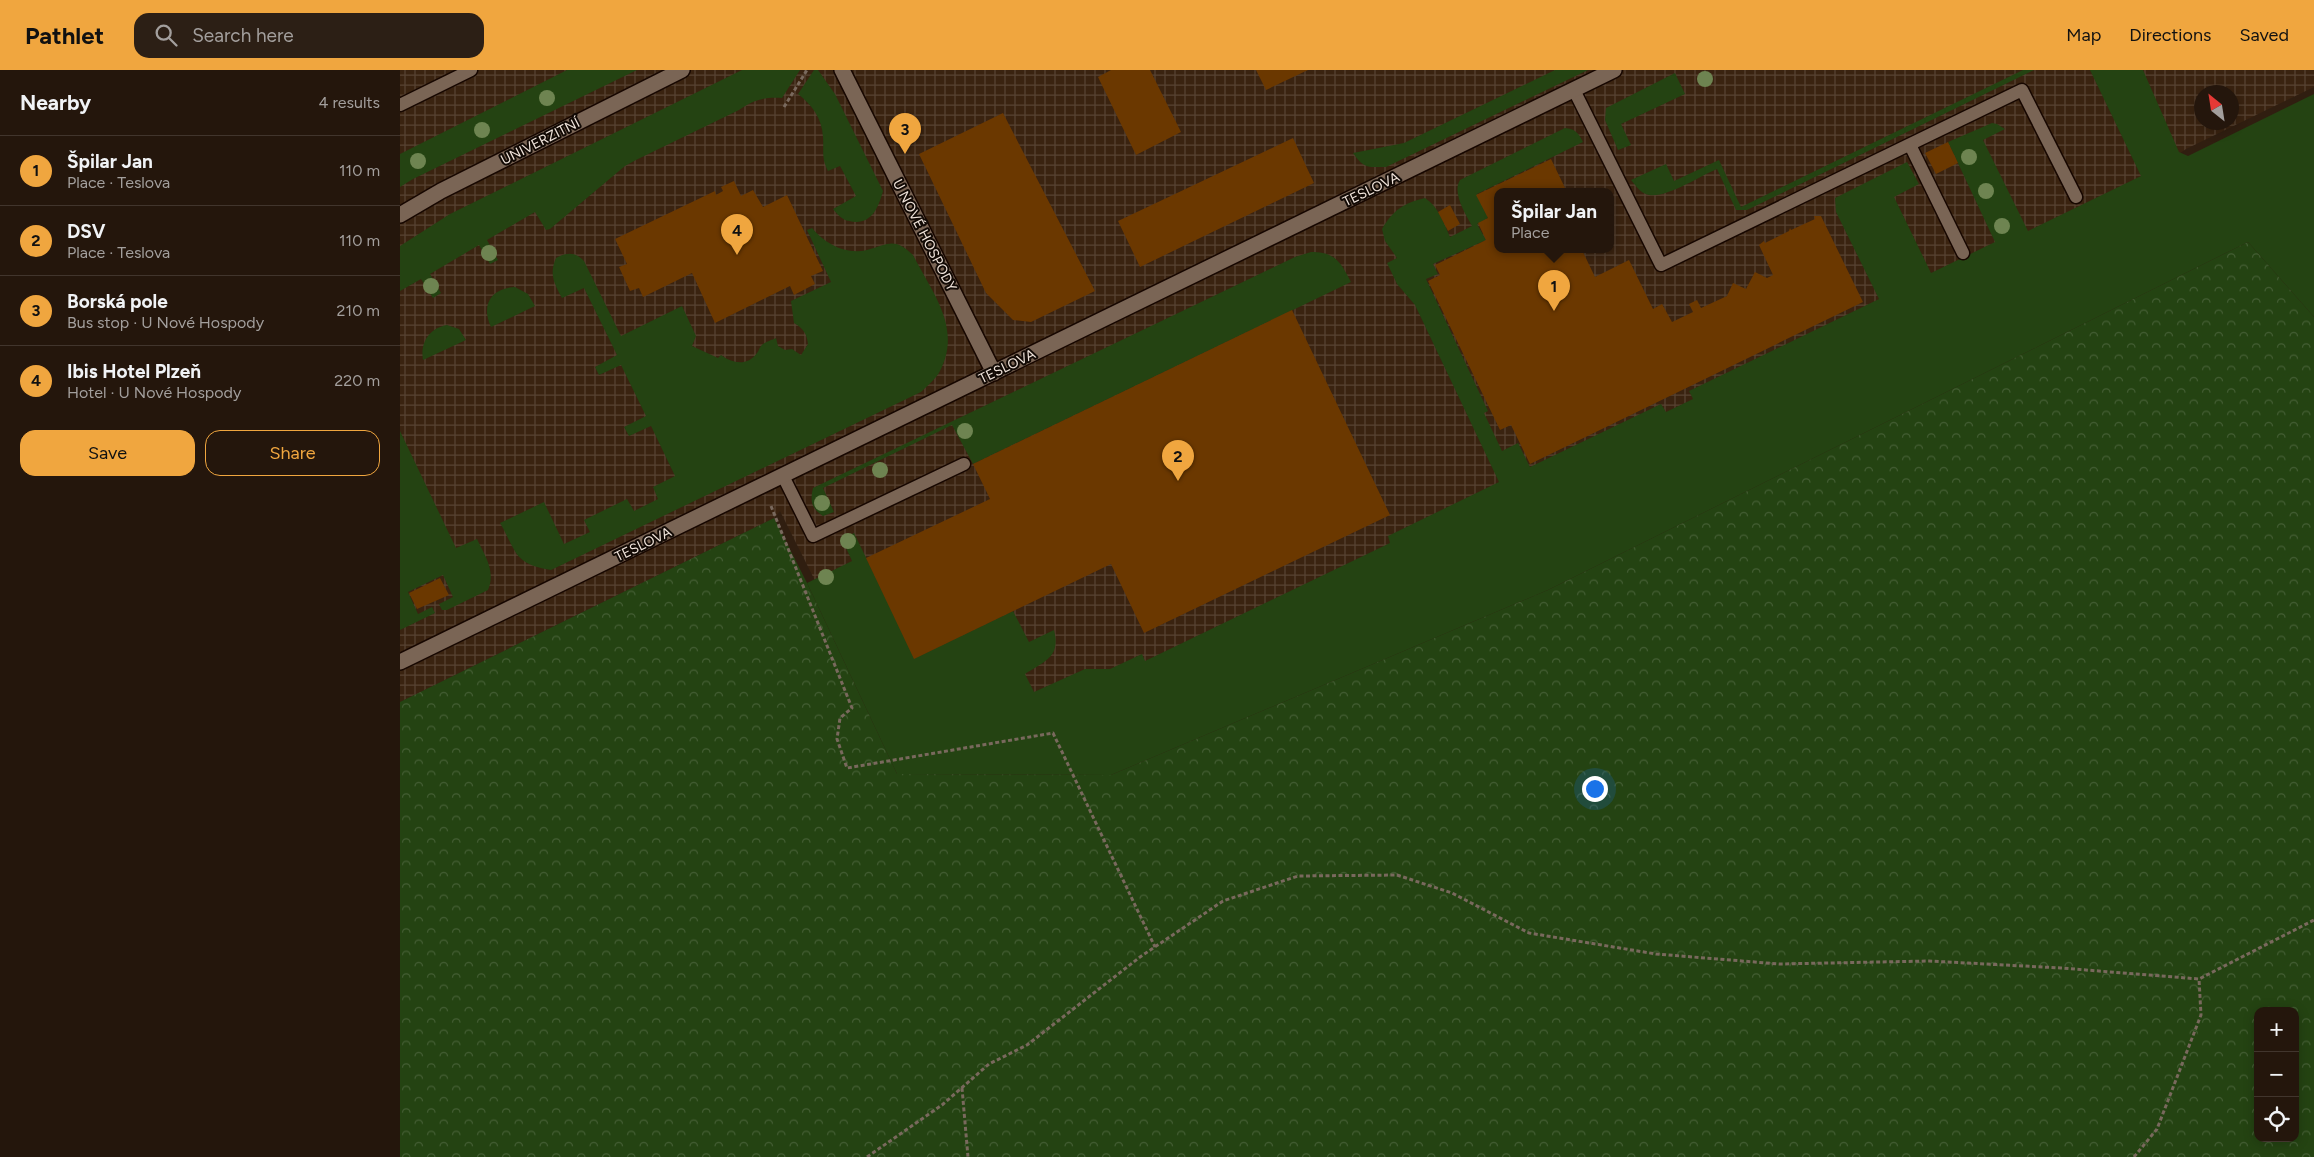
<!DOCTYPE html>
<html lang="en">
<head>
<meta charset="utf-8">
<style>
	:root { --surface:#24160c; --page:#2c1f15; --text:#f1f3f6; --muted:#a39f9d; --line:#41352d; --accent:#f0a63f }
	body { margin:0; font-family:Figtree,sans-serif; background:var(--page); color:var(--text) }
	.controls { position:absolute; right:15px; bottom:15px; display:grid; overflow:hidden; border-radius:10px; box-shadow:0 2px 12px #0003 }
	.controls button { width:45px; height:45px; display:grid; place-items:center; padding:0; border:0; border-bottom:1px solid var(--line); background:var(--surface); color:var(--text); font:25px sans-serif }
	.compass { position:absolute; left:1794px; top:15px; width:45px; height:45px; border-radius:50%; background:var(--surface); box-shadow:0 2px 12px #0003; rotate:330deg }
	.you { position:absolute; left:1194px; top:718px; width:18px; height:18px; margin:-12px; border:4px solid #fff; border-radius:50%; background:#1a73e8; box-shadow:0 0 0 8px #1a73e833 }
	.badge { display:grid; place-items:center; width:32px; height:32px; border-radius:50%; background:var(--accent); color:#111; font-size:16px; font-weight:700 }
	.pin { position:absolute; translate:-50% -41px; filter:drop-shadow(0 1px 2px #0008) }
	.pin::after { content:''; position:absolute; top:26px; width:18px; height:15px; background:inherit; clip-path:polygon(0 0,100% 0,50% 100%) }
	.popup { position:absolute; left:1094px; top:118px; width:120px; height:65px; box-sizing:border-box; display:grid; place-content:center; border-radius:10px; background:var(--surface); filter:drop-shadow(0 1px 4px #0005); font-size:16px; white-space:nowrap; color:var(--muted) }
	.popup b { font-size:19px; color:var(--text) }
	.popup::after { content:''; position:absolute; left:50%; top:100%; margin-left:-10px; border:10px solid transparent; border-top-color:var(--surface) }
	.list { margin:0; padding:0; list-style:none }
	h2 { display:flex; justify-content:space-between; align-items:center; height:65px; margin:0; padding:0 20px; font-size:21px }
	h2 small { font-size:16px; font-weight:400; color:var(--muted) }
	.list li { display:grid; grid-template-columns:32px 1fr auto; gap:15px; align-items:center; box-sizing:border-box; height:70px; padding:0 20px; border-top:1px solid var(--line) }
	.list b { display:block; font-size:19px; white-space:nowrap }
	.list p { margin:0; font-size:16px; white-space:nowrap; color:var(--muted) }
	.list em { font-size:16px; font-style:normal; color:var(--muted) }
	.actions { display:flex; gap:10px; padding:15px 20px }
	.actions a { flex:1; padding:11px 0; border:1px solid var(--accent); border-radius:15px; text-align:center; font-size:18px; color:var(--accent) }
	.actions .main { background:var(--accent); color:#111 }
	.icon { flex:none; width:28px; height:28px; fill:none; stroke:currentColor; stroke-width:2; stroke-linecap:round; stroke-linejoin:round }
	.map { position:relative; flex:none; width:1914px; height:1087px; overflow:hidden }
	header { display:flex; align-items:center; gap:30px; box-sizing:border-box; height:70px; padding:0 25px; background:var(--accent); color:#111 }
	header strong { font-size:24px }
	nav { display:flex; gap:28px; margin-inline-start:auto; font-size:18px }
	.search { width:350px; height:45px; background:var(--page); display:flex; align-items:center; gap:12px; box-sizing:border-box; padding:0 18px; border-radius:15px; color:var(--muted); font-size:19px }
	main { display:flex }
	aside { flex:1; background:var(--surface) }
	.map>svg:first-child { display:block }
	.industrial { fill:url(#industrial-grid); fill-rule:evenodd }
	.green { fill:#244312 }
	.forest { fill:url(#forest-crowns); fill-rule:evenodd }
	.building { fill:#6b3800 }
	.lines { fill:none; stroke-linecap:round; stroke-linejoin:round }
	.service-casing { stroke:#170700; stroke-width:15 }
	.minor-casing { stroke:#170700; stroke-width:18 }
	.path { stroke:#79695d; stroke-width:3; stroke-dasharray:4 2.5; stroke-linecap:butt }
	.service { stroke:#7a6555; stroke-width:12 }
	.minor { stroke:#7a6555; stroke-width:15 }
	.tree { fill:#6e8451 }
	.labels { text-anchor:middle; stroke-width:4; stroke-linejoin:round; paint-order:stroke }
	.street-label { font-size:14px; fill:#f0e4db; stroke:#120a05 }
</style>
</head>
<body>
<header>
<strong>Pathlet</strong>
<div class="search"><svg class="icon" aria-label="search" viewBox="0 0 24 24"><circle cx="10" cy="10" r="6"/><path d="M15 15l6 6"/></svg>Search here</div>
<nav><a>Map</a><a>Directions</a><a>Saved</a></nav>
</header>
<main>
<aside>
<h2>Nearby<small>4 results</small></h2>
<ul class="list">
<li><span class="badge">1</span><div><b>Špilar Jan</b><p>Place · Teslova</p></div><em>110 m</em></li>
<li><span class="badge">2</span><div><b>DSV</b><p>Place · Teslova</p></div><em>110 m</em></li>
<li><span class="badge">3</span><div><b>Borská pole</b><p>Bus stop · U Nové Hospody</p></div><em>210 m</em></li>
<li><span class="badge">4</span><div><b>Ibis Hotel Plzeň</b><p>Hotel · U Nové Hospody</p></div><em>220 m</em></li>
</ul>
<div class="actions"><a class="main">Save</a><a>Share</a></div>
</aside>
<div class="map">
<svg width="1914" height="1087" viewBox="0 0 1914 1087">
	<defs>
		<pattern id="industrial-grid" width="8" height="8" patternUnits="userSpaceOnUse" patternTransform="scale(1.25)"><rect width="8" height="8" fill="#3a2310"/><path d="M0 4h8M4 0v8" fill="none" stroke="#574332"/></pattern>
		<pattern id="forest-crowns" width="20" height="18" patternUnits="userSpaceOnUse" patternTransform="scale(1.25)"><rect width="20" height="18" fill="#244312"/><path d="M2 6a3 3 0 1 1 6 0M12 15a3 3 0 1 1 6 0" fill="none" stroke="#445e34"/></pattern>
	</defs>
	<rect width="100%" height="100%" fill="#301e10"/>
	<path class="industrial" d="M0 0H1914V17L1786 79 1750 104 682 631 471 622 380 441 374 448 0 632ZM1802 22H1832V52H1802ZM1098 122H1210V180H1098Z"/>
	<path class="green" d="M167 0H237L13 109 0 117V84Z
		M342 0H400L382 28C363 27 354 30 339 40L236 90 225 96 150 159 146 160 135 142 87 170 98 190 90 194 79 175 30 204 41 223 33 228 21 209 0 221V176L50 144Z
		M414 0H418L435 24 483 121C478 140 470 156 449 151 442 150 437 144 433 139L456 126 440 96 428 101C421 88 424 81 423 67 422 48 412 35 398 24Z
		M1155 0H1188L986 97C968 97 964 99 953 83L1004 73Z
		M1623 0H1634L1347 140H1336L1317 99C1300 106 1267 128 1249 125 1240 123 1236 116 1231 110L1266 94 1274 111 1319 90 1341 137Z
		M1690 0H1743L1779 82 1788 86 1914 24V247L1848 172 1148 520 711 705 497 704 407 513 452 491 442 469 454 463 515 588 613 541 629 572 654 560C661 587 645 591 625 604L634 622 685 599H710L742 584 745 591 990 473 988 466 1099 412 1015 235 997 214 987 193 997 188 985 171 982 159C993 140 1004 133 1025 128 1038 136 1044 153 1050 167L1072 156C1065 143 1052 123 1060 110L1165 58C1175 59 1178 62 1183 72L1077 124 1088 148 1077 154 1086 170 1033 194 1038 204 1026 209 1088 341 1084 343 1102 381 1118 373 1130 397 1261 334 1266 342 1293 329 1289 321 1479 229 1436 142 1435 128 1507 92 1519 114 1494 127 1531 203 1595 172 1548 72 1592 53 1597 54 1605 59 1583 70 1628 161 1741 106Z
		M1275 3 1285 24 1221 54 1231 75 1218 80 1205 50 1206 38Z
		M412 158C425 174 446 185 467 180 489 174 494 167 513 185 533 224 562 258 540 301 536 309 527 316 521 322L151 500C113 494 117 482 100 453L144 432 164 474 190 462 184 450 227 429 234 441 258 429 253 417 275 406 251 356 229 366 224 357 246 346 221 295 199 305 195 297 217 285 184 218 162 228C154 213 149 204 156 188 167 182 176 182 184 191L221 266 282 236 296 266 292 276 318 288 321 285C332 293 347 297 357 283 359 281 359 278 361 276 364 272 372 270 376 268L378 276 385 280 392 279 401 285 408 274C407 264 403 258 394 253L391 231 431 212 407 160Z
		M911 182C935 182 940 191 951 212L573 394 552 355 423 418 434 442 423 446C411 438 410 431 413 418L895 187Z
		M115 217 128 224 135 236 91 257C81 236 90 218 115 217Z
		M47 255 59 259 66 270 23 290C20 273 29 258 47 255Z
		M0 361 56 478 77 469C85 486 96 501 88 520L47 540H42L39 534 53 527 43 505 8 522 18 544 32 537 35 543 0 560Z"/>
	<path class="forest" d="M1848 172 1914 247V1087H0V632L374 448 407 513 497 704 711 705 1148 520ZM1858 941H1895V1068H1858Z"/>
	<path class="building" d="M711 0H750L781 62 736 85 698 7Z
		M856 0H908L866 20Z
		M603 43 695 221 631 252 613 250 586 223 519 84Z
		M893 68 914 113 740 197 718 151Z
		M1548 72 1558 93 1536 104 1525 83Z
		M1151 89 1167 122H1098V180H1182L1195 207 1229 190 1253 239 1262 234 1272 252 1293 242 1289 234 1297 230 1301 238 1327 226 1333 213 1346 219 1355 202 1367 208 1373 205 1359 175 1364 171 1365 173 1389 161 1390 158 1391 160 1415 149 1414 146H1421L1463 232 1130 394 1111 355 1100 360 1028 211 1040 205 1035 195 1086 170 1078 153 1088 148 1076 125Z
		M334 111 341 126 353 120 363 137 387 125 423 201 411 206 415 214 394 225 390 216 315 253 292 203 243 227 239 218 230 221 219 197 227 194 215 169 315 121 316 125 323 121 321 117Z
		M1050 135 1060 154 1048 161 1038 142Z
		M892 240 990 445 744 563 711 494 514 589 466 488 590 429 573 394Z
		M40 508 49 525 17 539 9 523Z"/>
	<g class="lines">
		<g class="service-casing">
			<path id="service" d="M1174 20 1261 195 1622 20 1676 127
				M0 35 71 0
				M1510 75 1563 183
				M383 406 413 466 564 394"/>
		</g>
		<g class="minor-casing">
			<path id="minor" d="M442 0 594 303
				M0 145 41 121 282 0
				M0 592 1214 0"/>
		</g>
		<path class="path" d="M384 37 407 0
			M371 436 452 638 440 648 437 669 447 698 653 663 755 877
			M562 1018 568 1087
			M467 1087 542 1035 589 994 627 975 740 887 823 831 898 806 997 805 1052 823 1129 863 1256 884 1379 894 1529 891 1661 898 1799 909 1914 850
			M1734 1087 1757 1059 1801 945 1799 909"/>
		<use href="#service" class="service"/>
		<use href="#minor" class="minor"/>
	</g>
	<g class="tree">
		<circle cx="1305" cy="9" r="8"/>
		<circle cx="147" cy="28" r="8"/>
		<circle cx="82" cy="60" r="8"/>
		<circle cx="1569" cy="87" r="8"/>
		<circle cx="18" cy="91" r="8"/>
		<circle cx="1586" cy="121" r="8"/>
		<circle cx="1602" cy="156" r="8"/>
		<circle cx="89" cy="183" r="8"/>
		<circle cx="31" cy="216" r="8"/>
		<circle cx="565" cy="361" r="8"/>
		<circle cx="480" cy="400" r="8"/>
		<circle cx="422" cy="433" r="8"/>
		<circle cx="448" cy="471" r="8"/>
		<circle cx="426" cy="507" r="8"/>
	</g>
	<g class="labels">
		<g class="street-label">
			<text transform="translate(140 71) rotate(-27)" y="5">UNIVERZITNÍ</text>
			<text transform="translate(971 119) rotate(-26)" y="5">TESLOVA</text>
			<text transform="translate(525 165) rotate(63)" y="5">U NOVÉ HOSPODY</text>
			<text transform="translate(607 296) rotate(-26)" y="5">TESLOVA</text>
			<text transform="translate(243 474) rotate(-26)" y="5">TESLOVA</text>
		</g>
	</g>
</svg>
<div class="controls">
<button>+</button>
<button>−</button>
<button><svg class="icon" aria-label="locate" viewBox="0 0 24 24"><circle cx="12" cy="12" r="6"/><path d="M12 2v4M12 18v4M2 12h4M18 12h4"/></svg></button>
</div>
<svg class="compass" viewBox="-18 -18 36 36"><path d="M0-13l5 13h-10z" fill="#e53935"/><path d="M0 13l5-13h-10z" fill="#a39f9d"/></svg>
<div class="you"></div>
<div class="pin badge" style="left:1154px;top:241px">1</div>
<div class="popup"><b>Špilar Jan</b>Place</div>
<div class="pin badge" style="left:778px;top:411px">2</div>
<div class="pin badge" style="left:505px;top:84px">3</div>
<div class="pin badge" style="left:337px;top:185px">4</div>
</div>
</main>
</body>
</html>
